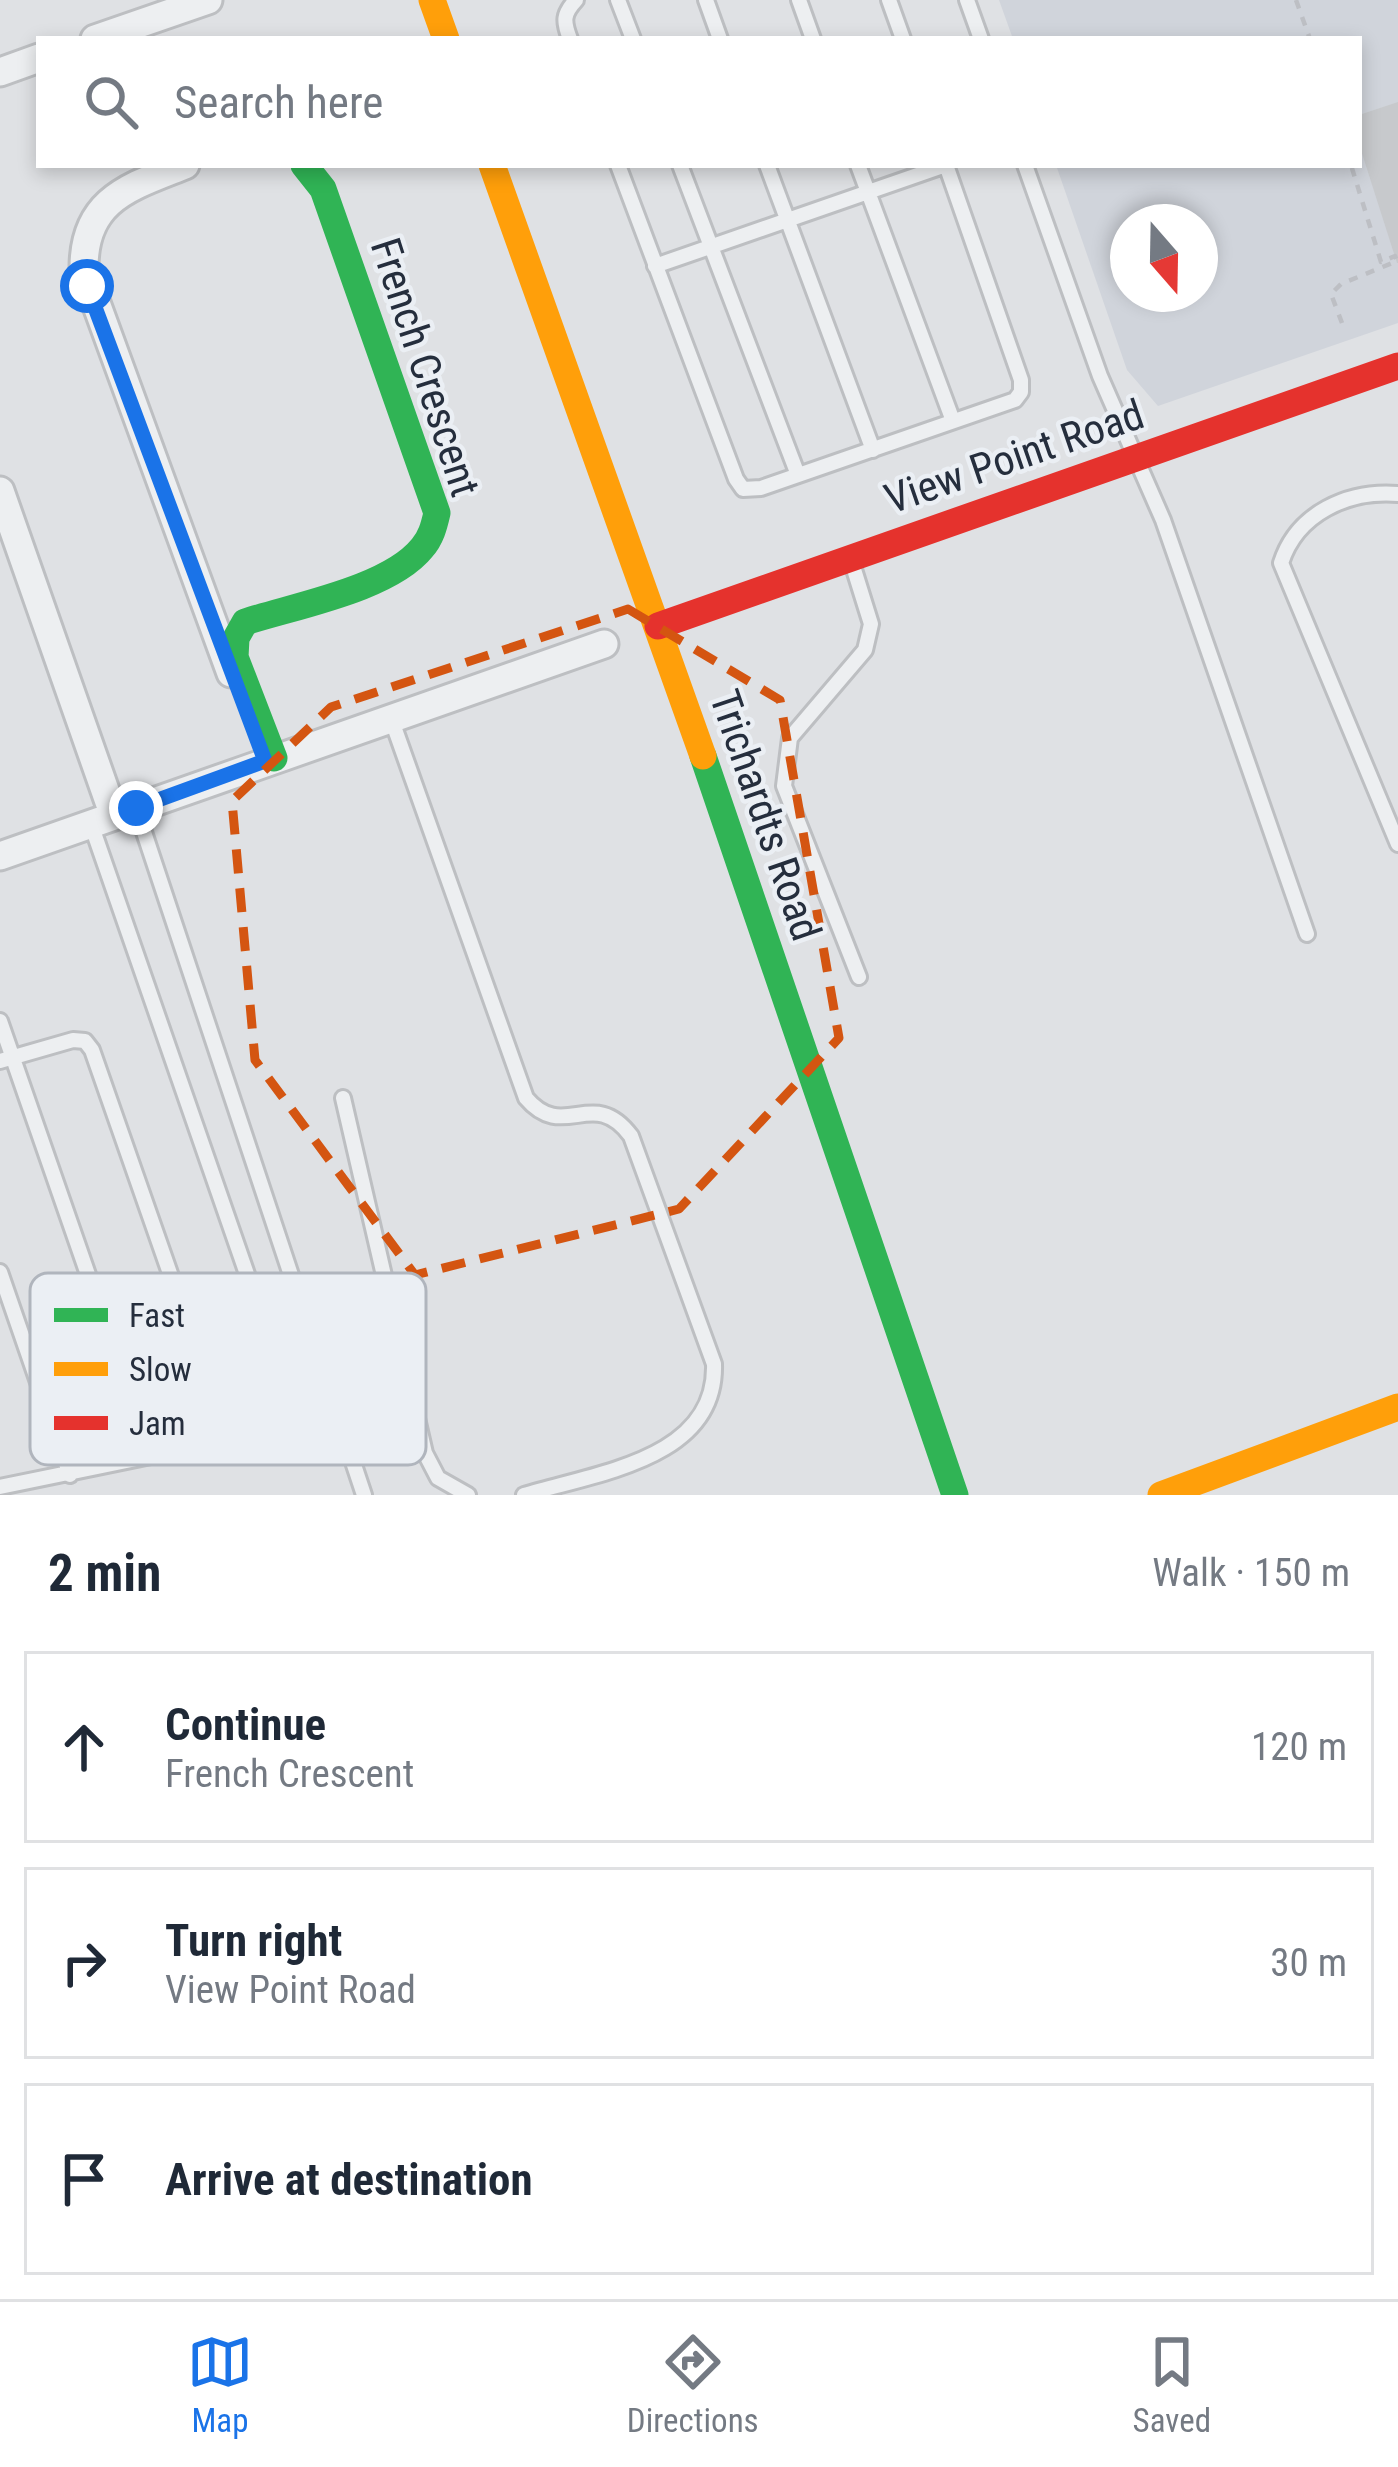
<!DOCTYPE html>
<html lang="en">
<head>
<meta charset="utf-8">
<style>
	:root { --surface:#fff; --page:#f2f2f3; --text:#1f2937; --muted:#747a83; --line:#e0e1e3; --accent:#1a73e8 }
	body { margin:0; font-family:"Roboto Condensed",sans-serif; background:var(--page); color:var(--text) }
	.compass { position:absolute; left:1110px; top:204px; width:108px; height:108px; border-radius:50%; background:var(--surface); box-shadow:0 6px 18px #0003; rotate:160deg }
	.stop { position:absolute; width:36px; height:36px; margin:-27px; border:9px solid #1a73e8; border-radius:50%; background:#fff }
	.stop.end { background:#1a73e8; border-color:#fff; box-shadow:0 3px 12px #0008 }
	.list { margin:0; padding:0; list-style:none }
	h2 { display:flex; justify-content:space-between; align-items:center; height:156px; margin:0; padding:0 48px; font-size:51px }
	h2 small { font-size:39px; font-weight:400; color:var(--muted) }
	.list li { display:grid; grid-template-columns:78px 1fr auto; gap:36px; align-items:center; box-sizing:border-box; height:192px; margin:0 24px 24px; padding:0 24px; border:3px solid var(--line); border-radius:0px }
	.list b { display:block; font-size:45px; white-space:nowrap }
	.list p { margin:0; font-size:39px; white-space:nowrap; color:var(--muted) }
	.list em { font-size:39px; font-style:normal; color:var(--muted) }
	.icon { flex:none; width:66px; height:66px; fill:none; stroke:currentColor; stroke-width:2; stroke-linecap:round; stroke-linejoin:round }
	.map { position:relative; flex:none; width:1398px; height:1495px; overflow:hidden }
	.search { position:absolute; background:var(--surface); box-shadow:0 6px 18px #0003; left:36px; right:36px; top:36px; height:132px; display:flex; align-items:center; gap:30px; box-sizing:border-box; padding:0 42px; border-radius:0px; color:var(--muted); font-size:45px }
	.sheet { height:804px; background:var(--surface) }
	nav { display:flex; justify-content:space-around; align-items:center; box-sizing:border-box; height:168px; border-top:3px solid var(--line); background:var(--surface); font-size:33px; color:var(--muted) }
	nav a { display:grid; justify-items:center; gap:6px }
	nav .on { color:var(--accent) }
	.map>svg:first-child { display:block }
	.built { fill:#d0d4db; fill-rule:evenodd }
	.building { fill:#c7c9cc }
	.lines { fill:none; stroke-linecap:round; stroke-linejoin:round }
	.lane-casing { stroke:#bdbfc2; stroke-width:20 }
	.street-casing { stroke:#bdbfc2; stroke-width:33 }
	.path { stroke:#bdbfc4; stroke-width:4.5; stroke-dasharray:9 9; stroke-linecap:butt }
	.lane { stroke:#edeff1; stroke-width:14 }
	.street { stroke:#edeff1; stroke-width:27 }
	.fast { stroke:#30b455; stroke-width:27 }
	.slow { stroke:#ff9f0a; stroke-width:27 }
	.jam { stroke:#e5322d; stroke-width:27 }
	.route { stroke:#1a73e8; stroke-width:15 }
	.marked { fill:none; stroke:#d45511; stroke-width:9; stroke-dasharray:24 15; stroke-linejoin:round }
	.labels { text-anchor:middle; stroke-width:9; stroke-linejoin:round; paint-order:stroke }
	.street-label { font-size:42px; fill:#252e3d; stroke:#ebeff4 }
	.key { fill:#ebeff4; stroke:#b0b5bd; stroke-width:3 }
	.key-label { font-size:33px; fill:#252e3d }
</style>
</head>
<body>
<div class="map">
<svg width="1398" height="1495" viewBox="0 0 1398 1495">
	<rect width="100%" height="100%" fill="#dfe1e4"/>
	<path class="built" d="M999 0H1398V323L1158 406 1127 370 1056 165H1359V39H1013ZM1128 222H1200V294H1128Z"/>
	<path class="building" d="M1398 102V263H1397L1359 144V115Z"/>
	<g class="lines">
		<g class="lane-casing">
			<path id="lane" d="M618 0 633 39
				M706 0 720 39
				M799 0 813 39
				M889 0 903 39
				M967 0 981 39
				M570 39C563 21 563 14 576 0
				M618 165 736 479 743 489 761 488 1015 400 1021 392V380L946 165 655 266
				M680 165 798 475
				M767 165 873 450
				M858 165 953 421
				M1025 165 1100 376 1163 520 1307 934
				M1398 494C1348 490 1297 513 1281 563L1398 844
				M852 563 871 624 865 650 790 738 784 786 859 977
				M391 718 526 1098C564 1143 593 1085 631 1136L714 1364C717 1460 595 1473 524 1495
				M136 808 364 1495
				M0 1021 151 1456
				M0 1061 73 1040 85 1041 92 1050 224 1428
				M343 1098 425 1453 438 1478 468 1495
				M0 1272 70 1475
				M0 1487 151 1456 274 1409 282 1397 283 1378 91 824"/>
		</g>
		<g class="street-casing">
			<path id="street" d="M95 39 208 0
				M0 72 39 58
				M185 165C130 187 83 199 84 270L231 673
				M0 491 114 816
				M0 856 604 644"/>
		</g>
		<path class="path" d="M1296 0 1310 39
			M1342 323 1331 294 1341 284 1397 261 1395 256 1381 262 1351 165"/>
		<use href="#lane" class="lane"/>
		<use href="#street" class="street"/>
		<path class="fast" d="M703 756 955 1495
			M274 758 235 657 236 638 245 622C294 606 389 589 422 548 431 538 434 526 437 513L323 189 304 165"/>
		<path class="slow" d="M432 0 446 39
			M492 165 703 756
			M1161 1495 1398 1407"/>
		<path class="jam" d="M658 626 1398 366"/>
	</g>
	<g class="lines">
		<path class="route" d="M87 286 265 761 136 808"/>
	</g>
	<path class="marked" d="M628 609 780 700 839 1038 679 1209 415 1275 255 1060 232 801 331 707Z"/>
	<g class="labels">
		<g class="street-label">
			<text transform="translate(426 367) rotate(72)" y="15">French Crescent</text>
			<text transform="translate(1014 456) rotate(-19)" y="15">View Point Road</text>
			<text transform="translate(766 815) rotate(71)" y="15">Trichardts Road</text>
		</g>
	</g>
	<rect x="30" y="1273" width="396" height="192" rx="18" class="key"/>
	<rect x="54" y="1308" width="54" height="14" fill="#30b455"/>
	<rect x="54" y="1362" width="54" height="14" fill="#ff9f0a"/>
	<rect x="54" y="1416" width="54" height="14" fill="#e5322d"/>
	<g class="key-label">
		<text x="129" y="1327">Fast</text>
		<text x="129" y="1381">Slow</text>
		<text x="129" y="1435">Jam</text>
	</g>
</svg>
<svg class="compass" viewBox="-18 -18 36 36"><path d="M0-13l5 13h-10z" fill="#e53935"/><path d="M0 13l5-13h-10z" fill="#747a83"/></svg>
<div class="stop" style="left:87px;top:286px"></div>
<div class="stop end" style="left:136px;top:808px"></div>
<div class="search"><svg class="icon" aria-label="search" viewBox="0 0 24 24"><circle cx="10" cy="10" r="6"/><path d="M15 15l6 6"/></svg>Search here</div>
</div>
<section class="sheet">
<h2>2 min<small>Walk · 150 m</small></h2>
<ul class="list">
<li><svg class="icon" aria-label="ahead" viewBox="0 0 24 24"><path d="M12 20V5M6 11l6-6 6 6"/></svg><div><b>Continue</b><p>French Crescent</p></div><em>120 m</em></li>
<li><svg class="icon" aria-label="right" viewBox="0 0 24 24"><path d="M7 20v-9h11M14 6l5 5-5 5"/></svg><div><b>Turn right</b><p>View Point Road</p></div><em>30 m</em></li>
<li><svg class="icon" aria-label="arrive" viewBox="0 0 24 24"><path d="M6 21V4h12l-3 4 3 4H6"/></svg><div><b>Arrive at destination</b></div></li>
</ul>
</section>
<nav>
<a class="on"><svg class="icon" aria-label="map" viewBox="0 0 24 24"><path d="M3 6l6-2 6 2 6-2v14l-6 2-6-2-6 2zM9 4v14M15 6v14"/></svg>Map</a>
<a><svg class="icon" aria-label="directions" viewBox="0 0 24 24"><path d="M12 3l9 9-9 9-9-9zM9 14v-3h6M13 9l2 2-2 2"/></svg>Directions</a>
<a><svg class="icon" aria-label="saved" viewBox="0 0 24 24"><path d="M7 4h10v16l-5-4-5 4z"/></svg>Saved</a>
</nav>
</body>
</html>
